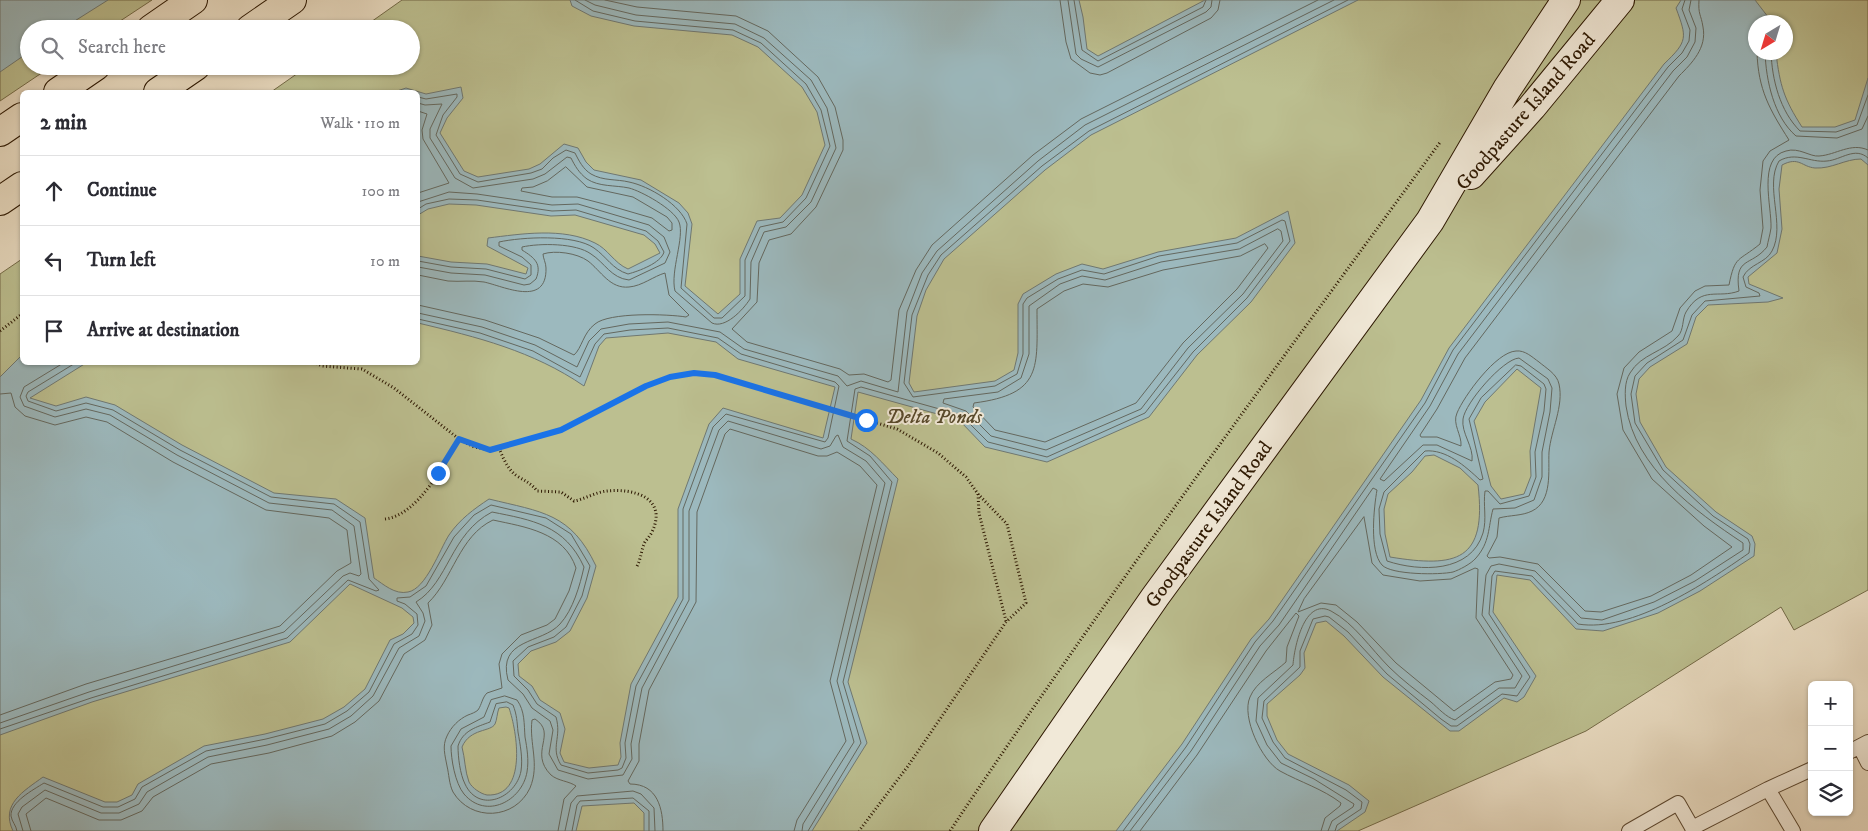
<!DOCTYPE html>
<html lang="en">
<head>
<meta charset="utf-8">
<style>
	:root { --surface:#fff; --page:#f2f2f3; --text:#2b2b33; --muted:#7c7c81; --line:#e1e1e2 }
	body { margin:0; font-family:"IM FELL DW Pica",serif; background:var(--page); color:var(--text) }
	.controls { position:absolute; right:15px; bottom:15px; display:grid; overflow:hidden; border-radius:8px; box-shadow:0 1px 4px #0004 }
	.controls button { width:45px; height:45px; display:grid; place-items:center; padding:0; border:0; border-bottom:1px solid var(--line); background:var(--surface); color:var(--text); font:25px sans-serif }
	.compass { position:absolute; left:1748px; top:15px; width:45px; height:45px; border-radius:50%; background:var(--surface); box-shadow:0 1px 4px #0004; rotate:218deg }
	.stop { position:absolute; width:15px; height:15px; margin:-11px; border:4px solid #1a73e8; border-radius:50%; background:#fff }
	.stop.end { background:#1a73e8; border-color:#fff; box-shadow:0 1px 5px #0008 }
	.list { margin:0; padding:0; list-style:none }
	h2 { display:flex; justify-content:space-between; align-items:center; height:65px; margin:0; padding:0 20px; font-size:21px }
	h2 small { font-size:16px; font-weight:400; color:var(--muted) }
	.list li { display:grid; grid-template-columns:32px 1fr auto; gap:15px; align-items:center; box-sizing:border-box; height:70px; padding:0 20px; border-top:1px solid var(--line) }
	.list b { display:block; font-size:19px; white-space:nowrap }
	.list em { font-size:16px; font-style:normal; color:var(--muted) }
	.icon { flex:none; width:28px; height:28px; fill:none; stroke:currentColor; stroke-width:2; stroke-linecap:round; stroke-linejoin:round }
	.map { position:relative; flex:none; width:1868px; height:831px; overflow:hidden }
	.search { position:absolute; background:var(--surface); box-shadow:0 1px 4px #0004; left:20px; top:20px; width:400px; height:55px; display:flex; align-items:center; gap:12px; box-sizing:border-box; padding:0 18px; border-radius:28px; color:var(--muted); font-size:19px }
	.panel { position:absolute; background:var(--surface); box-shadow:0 1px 4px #0004; left:20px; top:90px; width:400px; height:275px; border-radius:8px }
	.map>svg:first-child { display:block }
	.green { fill:#bcbf90; stroke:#746b48; fill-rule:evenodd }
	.water { fill:#9cb9be; stroke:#6f7872; fill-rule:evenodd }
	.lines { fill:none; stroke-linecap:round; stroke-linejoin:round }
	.shore { stroke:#64685f; stroke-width:1 }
	.lane-casing { stroke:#5c4831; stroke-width:16 }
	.secondary-casing { stroke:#2c1700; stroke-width:30 }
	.highway-casing { stroke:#2c1700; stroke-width:30 }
	.path { stroke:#2c1700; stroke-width:3; stroke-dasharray:1 2.5; stroke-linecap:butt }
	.lane { stroke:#f1e9d8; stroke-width:14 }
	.secondary { stroke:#f1e9d8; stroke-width:28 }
	.highway { stroke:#eaddc3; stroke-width:28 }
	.route { stroke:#1a73e8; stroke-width:6 }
	.labels { text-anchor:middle; stroke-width:4; stroke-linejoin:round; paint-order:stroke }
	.street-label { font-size:20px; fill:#2c1700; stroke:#f1e9d8 }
	.park-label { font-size:20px; font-style:italic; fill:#57492b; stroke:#f1e9d8 }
</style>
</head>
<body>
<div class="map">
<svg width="1868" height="831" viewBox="0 0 1868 831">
	<rect width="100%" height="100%" fill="#eaddc3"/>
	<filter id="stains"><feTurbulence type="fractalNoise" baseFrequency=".004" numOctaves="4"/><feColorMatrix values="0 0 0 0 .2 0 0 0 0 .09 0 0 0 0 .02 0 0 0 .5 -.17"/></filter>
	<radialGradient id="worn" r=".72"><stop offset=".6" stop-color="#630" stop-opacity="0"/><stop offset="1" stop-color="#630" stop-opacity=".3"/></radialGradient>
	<path class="green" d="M0 0H152L108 29H29V66H52L0 101Z
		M402 0H1868V590L1794 630 1781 607 1586 731 1358 831H0V274L22 259V362H418V92H271L308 66H411V29H361ZM1756 22H1786V52H1756Z"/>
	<path class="water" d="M0 0H108L62 29H29V52L0 72Z
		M570 0H1079L1083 17 1087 49 1098 56 1205 0H1358L1091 135 1045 170 944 259 926 290 917 316 909 383 914 392 995 381 1014 370 1018 353V304L1023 294 1056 274 1082 264 1103 269 1158 252 1236 238 1288 211 1295 243 1251 302 1197 355 1149 417 1047 462 985 447 959 420 858 392 851 439C871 448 883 464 898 479L848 682 867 743 812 831H644V813L634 803 582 806 576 831H13C0 804 24 791 43 777L105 802H117L132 795 138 784 204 746 265 734 323 719 344 707 365 689 390 640 403 634 414 623 413 617 402 608 350 584 290 642 92 702 0 735V377L22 355V362L86 363 30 398 56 406 86 397 115 405 182 445 274 493 336 499 365 518 374 578C383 584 395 595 408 592 426 589 440 549 449 535 460 519 474 509 489 499 542 512 571 513 596 566L587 598 570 631 556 642 531 651 518 664 519 676 532 686 540 700 560 713 565 729 560 753 564 762 589 768 618 765 621 757 620 743 631 684 678 597V509L709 424 723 408 823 438 835 387 738 359 716 342 668 333 606 338 599 346 584 386C533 351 477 337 418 323V256L451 262 487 264 526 274 528 268 487 246 488 238C521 234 563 227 595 243 608 249 614 263 628 269L660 253 655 244 644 235 575 215 551 216 476 205 449 204 428 209 418 215V92H394L406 88 426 94 461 87 463 98 447 118 440 133 464 171 478 177 529 169 540 164 564 144 578 148 586 162 594 170 641 180 679 203 688 213 692 224 685 286 718 314 740 294V259L757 221 780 218 802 195 825 145 817 112 802 87 758 47 732 35 634 26 591 16 572 6ZM506 707 509 708C517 731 528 797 487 795 481 794 472 788 469 782 465 772 465 758 462 747 470 728 491 732 495 724 497 720 497 713 499 708Z
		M1681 0H1755L1772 22H1756V52L1776 53C1780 86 1784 99 1802 127H1835L1855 120 1868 78V165L1861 159C1845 159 1832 169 1815 168 1802 167 1799 156 1782 165L1779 189 1782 229 1777 253 1748 277 1749 284 1783 298 1768 302 1708 305 1696 317 1687 344 1650 367 1639 379 1636 394 1640 422 1666 467 1716 512 1752 536 1755 544 1754 556 1700 591 1658 613 1603 631 1576 629 1530 580 1497 575 1493 612 1536 676 1524 697 1517 702 1504 698 1459 731H1450L1383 677 1344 636 1326 621 1316 623 1304 653 1305 668 1300 675 1267 704V716L1277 740 1288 754 1349 785 1369 801 1365 812 1337 831H1116L1182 744 1251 639 1269 619 1421 400 1449 348 1664 64C1688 41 1687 38 1676 8ZM1517 369 1541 388 1530 451 1531 476 1524 494 1501 499 1491 486 1474 421 1485 402ZM1434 455 1460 468 1478 485C1487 561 1457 568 1390 557L1385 534 1384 509 1388 494 1412 472 1425 456Z"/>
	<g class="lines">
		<path class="shore" d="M605 0 637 7 736 16 768 31 818 77 835 107 843 140V150L816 207 791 234 769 240 759 263 757 302 732 329 747 342 840 369 849 375 864 374 888 382 891 380 899 310 916 270 932 245 1033 155 1081 119 1318 0
			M1060 0 1066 42 1071 59 1090 73 1100 75 1107 73 1211 18 1218 10 1220 0
			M1068 0 1076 54 1081 59 1098 67 1206 12 1211 7 1212 0
			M1074 0 1082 50 1098 61 1203 7 1206 0
			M1699 0C1698 15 1701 14 1703 27 1707 48 1692 63 1679 76L1465 358 1437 409 1420 435 1421 437H1437L1461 446C1462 435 1452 424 1457 413 1464 396 1496 352 1516 351 1525 350 1532 357 1539 362 1546 368 1557 374 1559 384 1564 406 1551 430 1549 452 1548 470 1553 501 1532 511 1522 516 1510 515 1499 518L1497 537 1487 556 1489 558 1500 557 1538 564 1585 611 1601 612 1651 596 1691 575 1732 547 1704 526 1652 479 1623 430 1617 394 1624 368 1639 352 1672 331 1680 308 1695 291 1705 286 1729 285C1735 255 1738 262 1760 244L1763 228 1760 190 1763 161 1770 151 1789 140C1770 110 1758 90 1757 52
			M1765 52C1766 81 1774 117 1796 136L1837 138 1862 129 1868 116
			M1771 52C1772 80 1780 111 1800 131L1836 132 1857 125 1868 95
			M418 97 426 99 457 94V97L443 115 436 135 460 174 478 182 531 173 542 169 553 158 566 150 575 153C579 161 583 169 591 174 603 181 617 179 629 182 649 186 681 205 687 224L681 288 714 318H722L745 296V260L760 227 783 222 806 198 830 146 821 110 806 84 761 43 733 30 635 21 593 11 575 0
			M418 103 425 105 442 104 430 129V138L455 178 473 188 533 179 545 174 567 157 571 158C575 166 579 173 587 179 599 187 615 185 629 188 641 191 674 209 679 222 685 237 670 271 675 291L712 323C725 329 743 310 750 299L751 262 764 232 786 227 811 202 836 148 827 108 811 80 764 38 735 24 636 15 595 5 585 0
			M418 111 427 114 422 130 423 139 449 183 418 193
			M566 167 587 187 633 197 667 217 672 223V230L669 231 652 218 604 204 577 197H552L521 191 522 188 533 187 547 181Z
			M418 202 449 192 477 194 552 205 578 204 649 225 664 237 670 252 665 263 629 280C611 278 605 263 591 254 576 243 540 243 522 247V250C535 258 542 264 536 279L530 284 524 285 485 275 451 273 418 267
			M418 209 426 204 449 199 477 200 552 211 576 210 646 231 658 241 664 252C661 263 639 271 628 274 612 269 607 257 594 248 574 234 522 237 499 242V246L522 257 531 265V275L525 279 486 269 451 267 418 261
			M1278 229 1281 231 1283 241 1243 294 1188 348 1141 409 1046 450 991 436 966 411 943 403 944 399 998 392 1021 378 1029 354V306L1060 284 1082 276 1105 280 1161 262 1239 249Z
			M1265 244 1268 248 1237 289 1183 343 1136 403 1045 442 995 430 973 407 974 403C1043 394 1037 368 1037 309L1064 291 1083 284 1108 287 1163 270 1240 256Z
			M418 275C428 277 438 279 448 281 460 282 472 280 484 282 503 286 547 308 546 268 546 263 543 258 543 254 555 250 577 253 588 261 601 271 610 289 629 287 642 286 654 276 665 273L669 295 689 315 686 317C668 314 609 312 595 324 583 333 582 348 574 355L539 338 485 320 418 305
			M418 313 482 327 535 345 577 367 589 341 601 329 629 324 668 322 720 332 744 349 838 376 847 386 861 381 898 392 907 312 922 273 937 251 1038 161 1085 125 1334 0
			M1516 365 1521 366 1544 384 1546 389 1544 411 1535 452 1536 477 1529 496 1500 504 1488 491H1485C1483 505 1487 519 1483 533 1471 573 1420 572 1387 561L1380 534 1379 509 1384 492 1425 451C1446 449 1465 466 1480 480L1483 479 1469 419 1481 398Z
			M0 394 11 393 15 407 25 416 55 425 86 417 107 422 173 462 266 510 329 518 347 530 351 563 337 571 280 626 86 684 0 715
			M1364 517 1372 563 1383 575 1420 581 1451 579 1475 568 1478 569 1476 618 1513 675 1511 679 1495 682 1454 711 1396 663 1357 622 1336 605 1321 603 1298 612 1304 599Z
			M505 696 517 700C525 711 524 724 525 737 527 748 529 760 527 772 522 801 486 820 464 794 455 783 451 759 451 746L461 729 484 717 491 700Z
			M507 702 513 705C517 715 517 722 518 732 520 744 523 758 521 771 516 798 479 814 465 784 460 774 458 757 458 746 463 730 477 727 490 722L496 704Z
			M0 723 89 692 284 632 343 576 350 573 359 576 361 574 354 526 332 510 269 503 177 455 110 415 86 409 55 417 24 406 20 397 24 387 65 362
			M0 729 91 698 287 638 348 580 376 591 379 590 369 579 360 522 334 504 271 497 180 450 113 410 86 403 56 411 28 401 26 396 28 392 77 362
			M17 831C16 825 12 822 11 816 10 802 33 790 44 783L103 807H118L135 799 142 787 206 751 266 739 325 724 347 711 369 692 394 644 412 634 418 625 417 614 405 604 397 601V598L410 597 426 586 454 537 474 515 491 505 546 518 571 534 590 566 582 596 566 627 554 637 528 647 513 661 514 676 528 690 537 704 556 717C562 738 550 747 561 765L588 773 618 770 622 768 626 758 625 743 636 686 683 599V509L713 427 726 414 825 442 828 438 839 386 835 382 741 354 718 338 668 328 630 330 604 334 595 344 580 377 533 351 480 333 418 319
			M23 831 18 814 22 807 45 790 101 813H119L139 804 147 792 208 757 267 745 329 729 351 716 373 696 399 648 419 636 425 621 423 613 416 602C449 582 450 534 492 512 532 520 565 525 584 567 580 585 573 610 560 624 542 644 497 638 508 680L523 694 532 708 550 721 553 730 549 754 558 770 588 779 623 775 632 759 631 744 642 688 689 600V511L719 430 728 421 821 449 830 446 836 436 838 435 843 447 866 461 885 483 837 681 854 742 803 824 802 831
			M31 831 26 814 46 798 99 820H121L142 811 153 797 211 764 269 753 332 736 355 722 379 701 404 654 425 640 432 625 428 603C453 579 459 536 493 520 525 527 564 532 576 568L569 591 555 619 547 625 521 635 502 654 499 664 502 688 487 693C482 698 482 704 478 710 476 712 471 714 468 715 459 719 451 727 447 736 442 746 445 755 447 766 449 774 449 784 453 792 471 822 515 820 530 788 540 764 529 744 532 720L535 719C558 734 528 752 551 775 558 781 569 781 576 786L564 799 558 831
			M565 831 571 803 577 796 633 791 641 794 654 808 655 831
			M572 831 577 805 580 801 633 798 649 811V831
			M663 831C663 809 658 784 630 784L628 781 639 761V744L649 690 696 602 697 512 725 434 730 429 818 456H827L837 452 860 466 877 485 830 681 846 741 797 820 794 831
			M808 831 861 743 843 682 892 482 870 456 847 441 855 389 861 387 961 415 988 442 1047 457 1145 413 1193 352 1247 298 1290 241 1285 221 1282 220 1237 243 1159 256 1104 274 1082 270 1058 279 1027 298 1023 304V354L1017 374 995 386 913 397 904 383 912 315 928 275 941 255 1042 166 1089 131 1348 0
			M1123 831 1186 747 1255 642 1273 621 1425 403 1453 350 1668 67 1682 53 1689 41 1690 30 1682 9 1685 0
			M1130 831 1191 751 1260 646 1279 625 1373 488 1377 490C1374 507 1369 551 1382 565 1391 575 1440 575 1453 572 1459 570 1471 564 1476 558 1490 542 1488 528 1493 509L1515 508 1534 500 1542 477V452L1550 412 1552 388 1548 379 1519 358C1503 359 1465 403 1463 419 1461 433 1474 447 1472 461L1437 445H1423L1384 481 1380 479 1430 406 1458 354 1673 71 1687 57 1695 42 1696 28 1689 10 1691 0
			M1140 831 1197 755 1266 651 1296 613 1299 616 1287 647 1286 662C1274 673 1256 682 1250 697 1241 717 1262 761 1280 771 1300 782 1323 789 1341 803L1340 806 1325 818 1321 831
			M1328 831 1332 821 1353 807 1354 804 1314 779 1281 763 1267 745 1256 721 1258 698 1293 665C1294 649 1304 597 1331 611 1354 623 1371 649 1389 667 1402 680 1417 691 1431 702 1438 708 1446 717 1455 720L1499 688H1515L1522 676 1482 615 1486 575 1491 566 1499 564 1535 571 1581 618 1602 620 1654 602 1695 581 1743 550V543C1695 511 1635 468 1626 406 1625 396 1624 382 1630 373 1641 354 1664 352 1678 336 1684 330 1682 319 1686 312 1702 285 1718 299 1739 291 1734 256 1751 267 1767 247 1768 241 1770 235 1771 228 1772 207 1757 158 1786 151 1799 147 1810 157 1819 156 1836 155 1851 142 1868 150
			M1335 831 1337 825 1361 809 1362 802 1346 790 1285 758 1273 742 1262 718 1264 701 1300 667V651L1313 619 1325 616 1329 617 1348 632 1387 674 1441 719 1451 726H1457L1502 694 1517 696 1530 677 1489 614 1492 576 1495 571 1532 576 1578 624C1631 633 1706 583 1749 553L1750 544 1748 539 1713 516 1663 470 1635 423 1631 394 1635 376 1647 363 1683 340 1692 315 1705 301 1760 296 1759 293 1746 287 1743 277C1749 264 1766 263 1772 251 1786 225 1764 186 1779 161 1796 151 1810 163 1827 161 1841 160 1855 146 1868 158"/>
		<g class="lane-casing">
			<path id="lane" d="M1860 747 1868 763
				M1849 752 1868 742
				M1692 828 1768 789
				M1629 831 1678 803 1694 831
				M1793 831 1768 789 1812 769"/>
		</g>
		<g class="secondary-casing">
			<path id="secondary" d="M1471 175 1532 107 1620 0
				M993 831 1155 597 1430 221 1507 89 1566 0"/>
		</g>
		<g class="highway-casing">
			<path id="highway" d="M151 29 193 0
				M250 29 292 0
				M58 92 96 66
				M158 92 196 66
				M0 132 22 117
				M0 201 22 186"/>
		</g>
		<path class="path" d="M0 331 22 314
			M313 362 322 366 362 369 394 388 459 439 474 447 490 450 561 430 645 386 670 377 694 373 715 375 751 385 897 429 938 453 966 477 978 494 1007 524 1026 603 1006 622 908 766 859 831
			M499 448C503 458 508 470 517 476 525 481 531 483 537 491L561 492 574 501C585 499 596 492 607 491 634 488 668 498 652 532 650 536 647 539 645 542 641 550 641 560 636 568
			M978 494 979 513 1006 621
			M385 519C418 515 443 466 459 439
			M950 831C1106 596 1275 369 1441 141"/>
		<use href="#lane" class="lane"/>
		<use href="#secondary" class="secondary"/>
		<use href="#highway" class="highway"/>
	</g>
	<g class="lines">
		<path class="route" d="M438 473 459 439 490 450 561 430 646 386 670 377 694 373 715 375 866 420"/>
	</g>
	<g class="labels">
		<g class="street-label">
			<text transform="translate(1525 111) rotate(-49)" y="7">Goodpasture Island Road</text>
			<text transform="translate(1208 524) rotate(-54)" y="7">Goodpasture Island Road</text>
		</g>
		<g class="park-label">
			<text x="934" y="423">Delta Ponds</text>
		</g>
	</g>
	<rect width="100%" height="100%" filter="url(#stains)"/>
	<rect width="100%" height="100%" fill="url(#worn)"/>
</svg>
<div class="controls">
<button>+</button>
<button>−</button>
<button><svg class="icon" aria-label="layers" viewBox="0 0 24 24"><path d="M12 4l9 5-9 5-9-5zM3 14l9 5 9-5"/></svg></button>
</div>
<svg class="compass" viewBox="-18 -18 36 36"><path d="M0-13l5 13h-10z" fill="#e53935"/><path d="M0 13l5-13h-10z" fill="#7c7c81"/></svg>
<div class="stop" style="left:866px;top:420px"></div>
<div class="stop end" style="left:438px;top:473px"></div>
<div class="search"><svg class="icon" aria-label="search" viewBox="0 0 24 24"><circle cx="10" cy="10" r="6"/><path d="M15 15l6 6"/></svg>Search here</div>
<section class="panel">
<h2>2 min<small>Walk · 110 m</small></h2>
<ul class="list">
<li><svg class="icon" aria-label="ahead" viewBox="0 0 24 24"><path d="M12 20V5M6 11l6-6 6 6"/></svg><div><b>Continue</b></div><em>100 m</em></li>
<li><svg class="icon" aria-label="left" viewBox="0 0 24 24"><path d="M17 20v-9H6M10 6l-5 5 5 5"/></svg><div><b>Turn left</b></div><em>10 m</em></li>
<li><svg class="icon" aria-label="arrive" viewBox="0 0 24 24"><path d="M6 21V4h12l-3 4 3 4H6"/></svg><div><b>Arrive at destination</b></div></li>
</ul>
</section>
</div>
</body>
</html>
